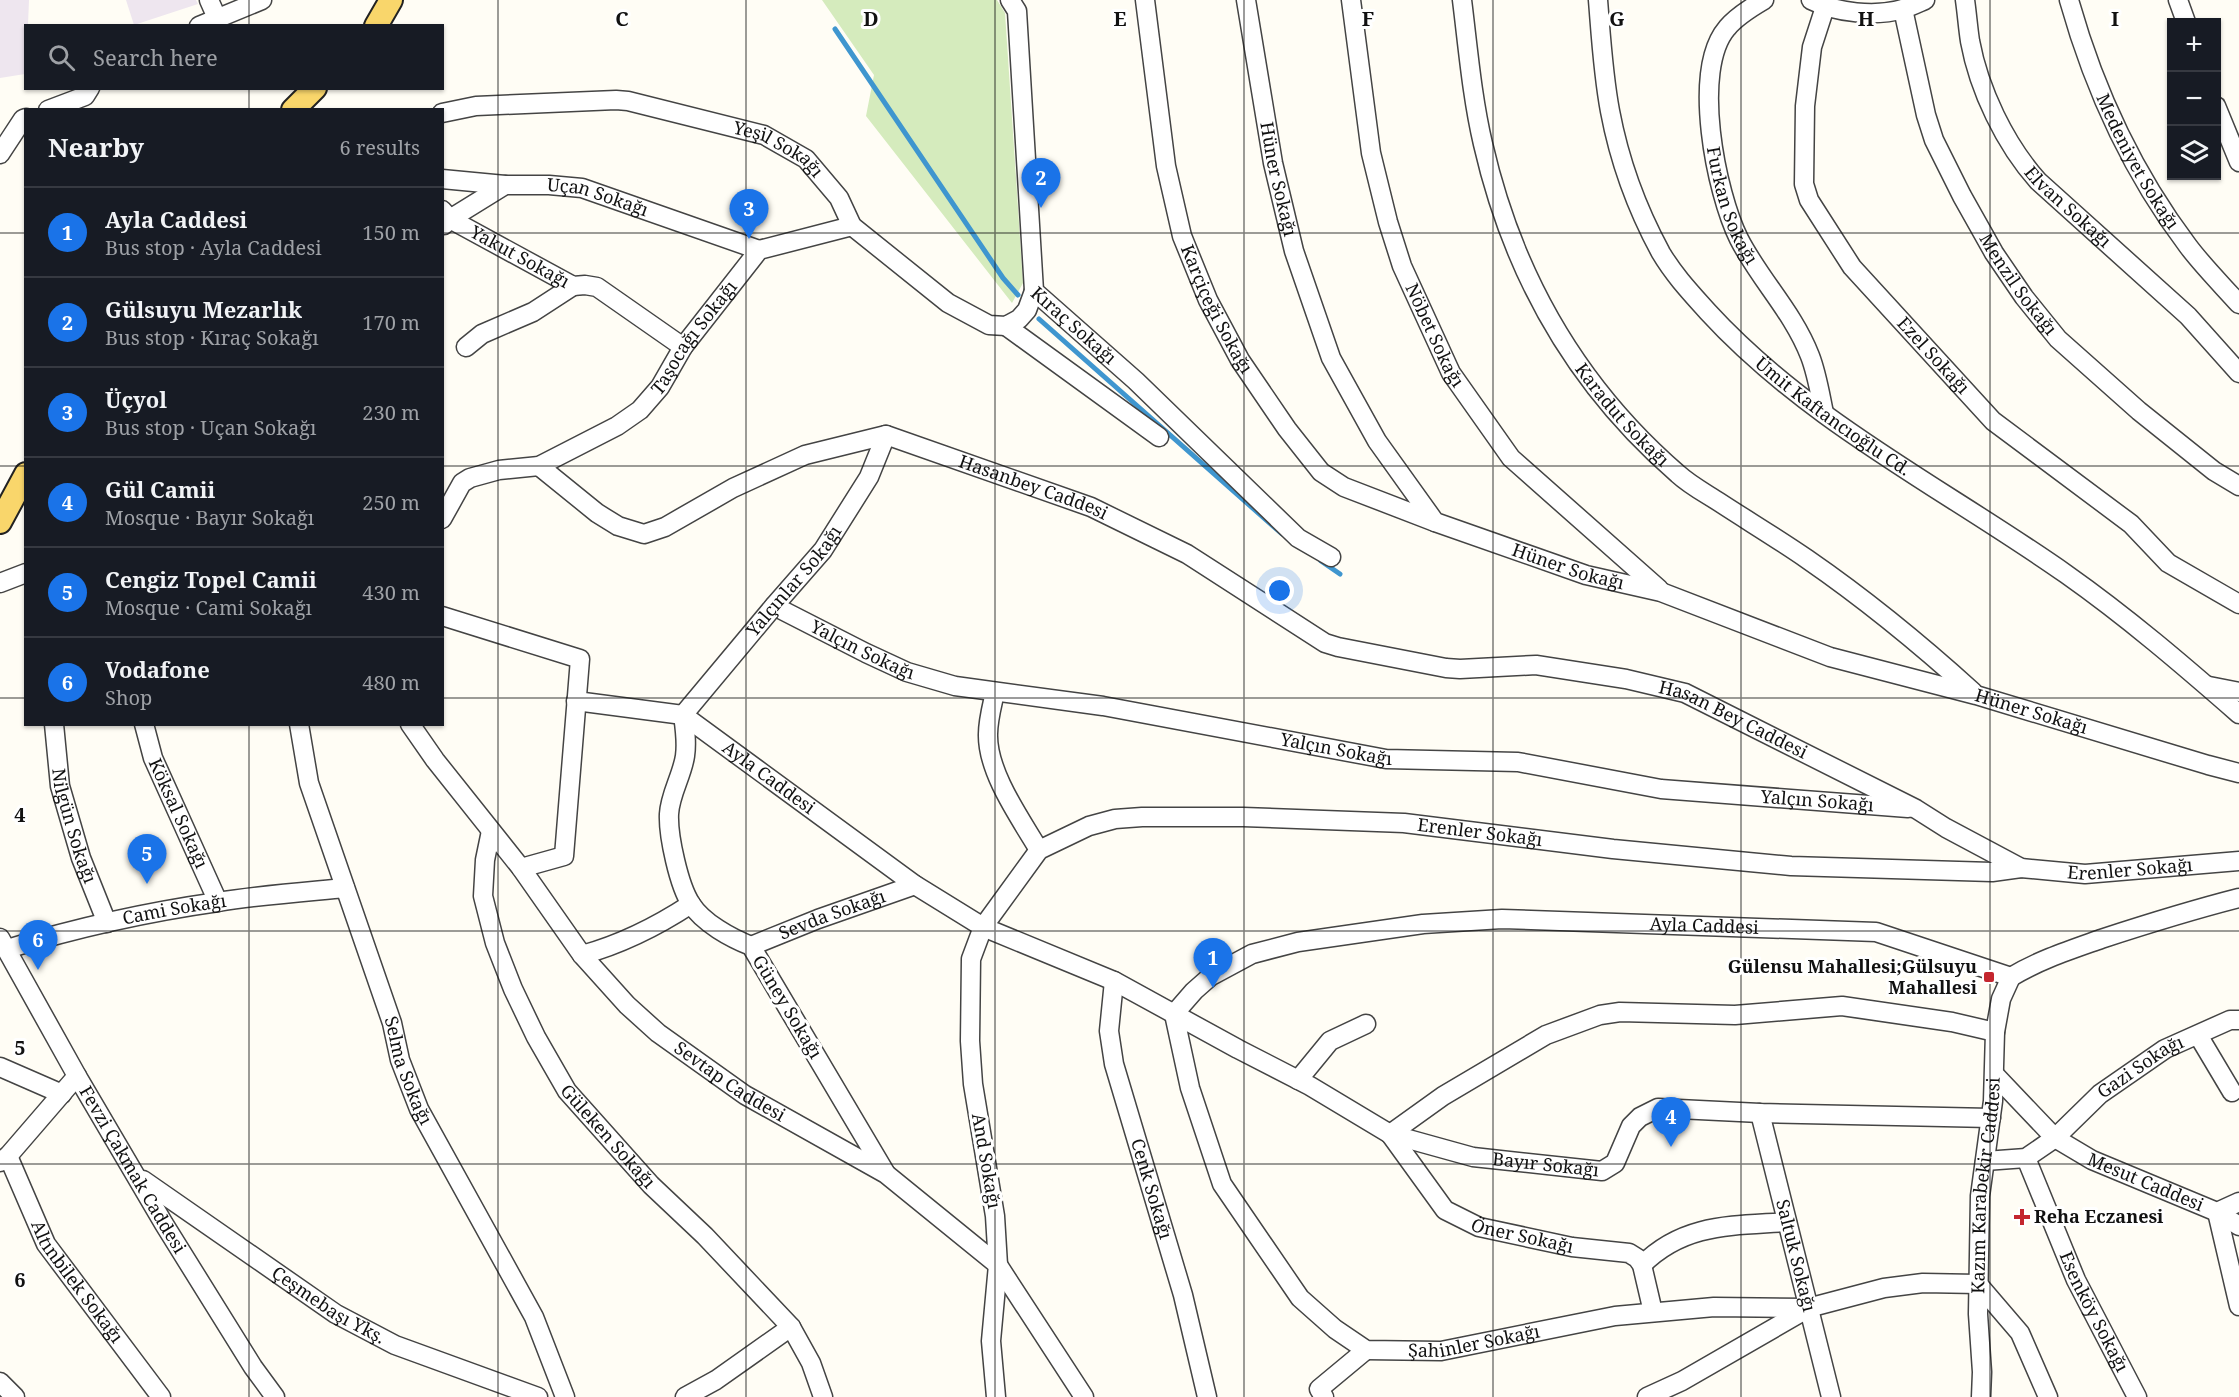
<!DOCTYPE html>
<html lang="en">
<head>
<meta charset="utf-8">
<style>
	:root { --surface:#171b24; --page:#242831; --text:#f1f3f6; --muted:#9ea1a6; --line:#363941; --accent:#1a73e8 }
	body { margin:0; font-family:"Noto Serif",serif; background:var(--page); color:var(--text) }
	.controls { position:absolute; right:18px; top:18px; display:grid; overflow:hidden; border-radius:0px; box-shadow:0 2px 4px #0004 }
	.controls button { width:54px; height:54px; display:grid; place-items:center; padding:0; border:0; border-bottom:2px solid var(--line); background:var(--surface); color:var(--text); font:30px sans-serif }
	.you { position:absolute; left:1280px; top:591px; width:21px; height:21px; margin:-15px; border:4px solid #fff; border-radius:50%; background:#1a73e8; box-shadow:0 0 0 9px #1a73e833 }
	.badge { display:grid; place-items:center; width:39px; height:39px; border-radius:50%; background:var(--accent); color:#fff; font-size:20px; font-weight:700 }
	.pin { position:absolute; translate:-50% -50px; filter:drop-shadow(0 2px 3px #0008) }
	.pin::after { content:''; position:absolute; top:32px; width:21px; height:18px; background:inherit; clip-path:polygon(0 0,100% 0,50% 100%) }
	.list { margin:0; padding:0; list-style:none }
	h2 { display:flex; justify-content:space-between; align-items:center; height:78px; margin:0; padding:0 24px; font-size:26px }
	h2 small { font-size:20px; font-weight:400; color:var(--muted) }
	.list li { display:grid; grid-template-columns:39px 1fr auto; gap:18px; align-items:center; box-sizing:border-box; height:90px; padding:0 24px; border-top:2px solid var(--line) }
	.list b { display:block; font-size:22px; white-space:nowrap }
	.list p { margin:0; font-size:20px; white-space:nowrap; color:var(--muted) }
	.list em { font-size:20px; font-style:normal; color:var(--muted) }
	.icon { flex:none; width:33px; height:33px; fill:none; stroke:currentColor; stroke-width:2; stroke-linecap:round; stroke-linejoin:round }
	.map { position:relative; flex:none; width:2239px; height:1397px; overflow:hidden }
	.search { position:absolute; background:var(--surface); box-shadow:0 2px 4px #0004; left:24px; top:24px; width:420px; height:66px; display:flex; align-items:center; gap:15px; box-sizing:border-box; padding:0 21px; border-radius:0px; color:var(--muted); font-size:22px }
	.panel { position:absolute; background:var(--surface); box-shadow:0 2px 4px #0004; left:24px; top:108px; width:420px; height:618px; border-radius:0px }
	.map>svg:first-child { display:block }
	.industrial { fill:#eee6ef }
	.green { fill:#d5ebbd }
	.lines { fill:none; stroke-linecap:round; stroke-linejoin:round }
	.stream { stroke:#3f96cf; stroke-width:5 }
	.minor-casing { stroke:#444; stroke-width:21 }
	.major-casing { stroke:#222; stroke-width:26 }
	.minor { stroke:#fff; stroke-width:18 }
	.major { stroke:#f9d66b; stroke-width:22 }
	.grid { fill:none; stroke:#111; stroke-width:1.5; stroke-opacity:0.55 }
	.poi-dot { fill:#c4262e; stroke:#fff; stroke-width:2 }
	.labels { text-anchor:middle; stroke-width:6; stroke-linejoin:round; paint-order:stroke }
	.street-label { font-size:18px; fill:#111; stroke:#fff }
	.poi-label { font-size:18px; font-weight:bold; fill:#111; stroke:#fff; text-anchor:end }
	.grid-label { font-size:20px; text-anchor:middle; font-weight:bold; fill:#111; stroke:#fff; stroke-width:6; stroke-linejoin:round; paint-order:stroke }
</style>
</head>
<body>
<div class="map">
<svg width="2239" height="1397" viewBox="0 0 2239 1397">
	<rect width="100%" height="100%" fill="#fffdf5"/>
	<path class="industrial" d="M0 0H29L28 25 26 26 25 74 0 78Z
		M126 0H196L198 4 134 25Z"/>
	<path class="green" d="M822 0H997L1005 13 1023 283 1012 303 866 116 874 75Z"/>
	<g class="lines">
		<path class="stream" d="M835 29 1003 278 1018 295
			M1039 319 1282 534
			M1321 561 1340 574"/>
		<g class="minor-casing">
			<g id="minor">
				<path d="M209 0 217 18"/>
				<path id="s1" d="M1010 0 1017 11 1034 291 1136 381 1298 538 1331 557"/>
				<path id="s2" d="M1145 0 1166 166 1182 236 1208 300 1240 360 1287 429 1321 472 1344 487 1435 522"/>
				<path id="s3" d="M1246 0 1273 163 1294 251 1331 358 1377 441 1435 522 1586 575 1661 592 1830 657 1976 695 2208 765 2239 773"/>
				<path id="s4" d="M1351 0 1371 153 1388 222 1402 266 1451 373 1511 458 1659 589"/>
				<path id="s5" d="M1462 0C1468 48 1472 97 1483 144 1513 275 1575 385 1678 474 1690 485 1705 493 1719 502 1748 521 1778 539 1807 559 1865 599 1920 644 1973 692"/>
				<path id="s6" d="M1598 0C1601 37 1603 74 1610 111 1619 159 1637 209 1661 253 1674 275 1691 293 1708 312 1809 422 1945 489 2066 574 2127 617 2183 665 2239 714"/>
				<path id="s7" d="M1764 0C1752 7 1736 17 1727 28 1691 70 1716 193 1739 239 1760 280 1793 312 1810 356 1817 374 1820 394 1824 413"/>
				<path d="M1811 0C1837 13 1875 17 1903 9 1910 7 1918 3 1925 0"/>
				<path id="s8" d="M1965 0C1967 14 1968 28 1970 41 1979 90 2005 144 2038 181L2188 316 2239 373"/>
				<path id="s9" d="M2069 0C2094 89 2132 172 2188 246 2203 266 2222 285 2239 304"/>
				<path d="M2178 0 2186 22"/>
				<path id="s10" d="M1825 7 1812 47 1805 106 1804 184 1809 200 1852 267 1993 421 2131 524 2168 563 2239 604"/>
				<path id="s11" d="M1903 9 1926 115 1934 140 1962 196 1994 253 2024 297 2058 339 2139 411 2214 471 2239 486"/>
				<path d="M199 26 262 0"/>
				<path d="M2216 106 2239 162"/>
				<path d="M48 110 85 96 90 88"/>
				<path id="s12" d="M442 113 476 106 616 100 628 101 764 135 806 159 839 198 852 226 948 303 989 325 1006 326 1019 319 1027 310 1034 291"/>
				<path d="M0 154 23 119 26 118"/>
				<path d="M442 179 505 185"/>
				<path id="s13" d="M442 210 450 219 505 185H549L582 188 759 250"/>
				<path id="s14" d="M444 225 450 219 573 286 585 285 597 287 683 347"/>
				<path d="M1006 326 1159 437"/>
				<path d="M466 347 482 334 533 312 573 286"/>
				<path id="s15" d="M539 466 597 513 618 526 644 534 665 527 733 488 805 455 886 435 1091 507 1187 554 1325 643 1338 647 1446 668 1460 669 1536 665 1626 679 1685 693 1916 809 1946 828 2021 868 2085 874 2239 861"/>
				<path id="s16" d="M442 519 462 483 470 478 499 470 539 466 617 426 640 410 660 387 683 347 759 250 852 226"/>
				<path d="M0 583 26 573"/>
				<path id="s17" d="M774 606 866 653 907 672 955 686 1103 706 1386 759 1518 762 1661 789 1908 808"/>
				<path d="M442 616 580 659 564 856 521 868"/>
				<path d="M2209 686 2239 692"/>
				<path d="M995 692C992 706 988 720 988 734 987 772 1020 818 1039 850"/>
				<path id="s18" d="M576 701 683 715 915 885 983 927 1114 981 1238 1049 1310 1086 1390 1134 1473 1157 1602 1171 1615 1163 1631 1126 1640 1117 1658 1108 1760 1113 1991 1118"/>
				<path id="s19" d="M54 724 60 786 81 858 107 923"/>
				<path id="s20" d="M144 724 153 758 218 902"/>
				<path id="s21" d="M299 724 309 783 392 1023 400 1060 419 1109 534 1317 565 1397"/>
				<path id="s22" d="M410 724 435 760 521 868 582 955 627 1005 658 1033 745 1095 886 1174 998 1265 1084 1397"/>
				<path id="s23" d="M491 831 485 860 483 896 495 943 513 989 536 1037 567 1091 651 1185 705 1236 791 1327 811 1363 823 1397"/>
				<path id="s24" d="M0 938 77 1076 164 1224 253 1367 275 1397"/>
				<path id="s25" d="M751 946 818 919 915 885"/>
				<path id="s26" d="M7 949C76 928 147 912 218 902 260 895 303 892 345 888"/>
				<path d="M582 955C622 944 656 927 691 904"/>
				<path d="M2011 977C2039 960 2070 950 2101 939 2147 924 2192 910 2239 898"/>
				<path id="s27" d="M1114 981 1109 1031 1114 1064 1183 1295 1207 1397"/>
				<path id="s28" d="M1174 1014 1190 1088 1222 1184 1300 1298 1335 1329 1366 1350 1441 1351 1615 1316 1714 1307 1808 1308 1884 1288 1923 1283 1978 1284 2020 1333 2048 1397"/>
				<path id="s29" d="M1174 1014 1194 991 1211 976 1252 954 1298 942 1423 924 1502 919 1876 932 2011 977"/>
				<path d="M2198 1035 2232 1092"/>
				<path d="M0 1067 62 1094"/>
				<path id="s30" d="M1995 1075 2055 1138 2092 1160 2217 1212 2239 1202"/>
				<path d="M1298 1080 1330 1041 1366 1024"/>
				<path id="s31" d="M1760 1113 1831 1397"/>
				<path d="M1390 1134 1443 1096 1546 1035 1600 1015 1620 1012 1735 1015 1842 1006 1952 1022 1995 1032"/>
				<path id="s32" d="M1390 1134 1445 1210 1479 1227 1572 1247 1629 1253 1637 1258 1642 1265 1653 1312"/>
				<path id="s33" d="M8 1156 46 1244 161 1397"/>
				<path id="s34" d="M2026 1158 2076 1280 2137 1397"/>
				<path id="s35" d="M1985 1161 2026 1158 2055 1138 2100 1094 2165 1049 2230 1020H2239"/>
				<path d="M0 1162 8 1156 77 1076"/>
				<path id="s36" d="M885 1172 751 946C731 938 703 923 691 904 679 886 668 836 669 814 670 794 682 776 685 756 687 742 685 729 683 715L774 606 823 550 869 477 886 435"/>
				<path id="s37" d="M143 1180 336 1314 395 1345 538 1397"/>
				<path d="M2217 1212 2239 1306"/>
				<path d="M2217 1212 2239 1226"/>
				<path d="M1642 1265C1684 1223 1732 1226 1787 1222"/>
				<path d="M0 1382 15 1397"/>
				<path d="M685 1397 716 1380 791 1327"/>
				<path id="s38" d="M996 1397 991 1341 998 1265 995 1216 973 1084 970 1041 971 959 983 927 1039 850 1089 826 1115 819 1142 817H1243L1404 823 1613 849 1791 866 1992 872 2021 868"/>
				<path d="M1324 1397 1319 1389 1366 1350"/>
				<path d="M1647 1397 1682 1381 1807 1309"/>
				<path id="s39" d="M1981 1397 1982 1372 1978 1314 1980 1196 1993 1101 1995 1032 2001 999 2011 977"/>
			</g>
		</g>
		<g class="major-casing">
			<path id="major" d="M376 26 391 0
				M293 110 315 88
				M0 522 26 474"/>
		</g>
		<use href="#minor" class="minor"/>
		<use href="#major" class="major"/>
	</g>
	<path class="grid" d="M249 0V26M498 0V1397M746 0V1397M995 0V1397M1244 0V1397M1493 0V1397M1741 0V1397M1990 0V1397M249 88V110M0 233H26M442 233H2239M0 466H26M442 466H2239M0 698H26M442 698H2239M249 724V1397M0 931H2239M0 1164H2239"/>
	<g class="poi-dot">
		<rect x="1983" y="971" width="12" height="12" rx="3"/>
		<path d="M2019 1208h6v6h6v6h-6v6h-6v-6h-6v-6h6z"/>
	</g>
	<g class="labels">
		<g class="street-label">
			<text dy="6" stroke="none"><textPath href="#s12" startOffset="346">Yeşil Sokağı</textPath></text>
			<text dy="6" stroke="none"><textPath href="#s9" startOffset="176">Medeniyet Sokağı</textPath></text>
			<text dy="6" stroke="none"><textPath href="#s3" startOffset="182">Hüner Sokağı</textPath></text>
			<text dy="6" stroke="none"><textPath href="#s13" startOffset="171">Uçan Sokağı</textPath></text>
			<text dy="6" stroke="none"><textPath href="#s7" startOffset="231">Furkan Sokağı</textPath></text>
			<text dy="6" stroke="none"><textPath href="#s8" startOffset="238">Elvan Sokağı</textPath></text>
			<text dy="6" stroke="none"><textPath href="#s14" startOffset="88">Yakut Sokağı</textPath></text>
			<text dy="6" stroke="none"><textPath href="#s11" startOffset="302">Menzil Sokağı</textPath></text>
			<text dy="6" stroke="none"><textPath href="#s2" startOffset="320">Karçiçeği Sokağı</textPath></text>
			<text dy="6" stroke="none"><textPath href="#s1" startOffset="346">Kıraç Sokağı</textPath></text>
			<text dy="6" stroke="none"><textPath href="#s4" startOffset="348">Nöbet Sokağı</textPath></text>
			<text dy="6" stroke="none"><textPath href="#s16" startOffset="327">Taşocağı Sokağı</textPath></text>
			<text dy="6" stroke="none"><textPath href="#s10" startOffset="396">Ezel Sokağı</textPath></text>
			<text dy="6" stroke="none"><textPath href="#s5" startOffset="454">Karadut Sokağı</textPath></text>
			<text dy="6" stroke="none"><textPath href="#s6" startOffset="502">Ümit Kaftancıoğlu Cd.</textPath></text>
			<text dy="6" stroke="none"><textPath href="#s15" startOffset="546">Hasanbey Caddesi</textPath></text>
			<text dy="6" stroke="none"><textPath href="#s3" startOffset="704">Hüner Sokağı</textPath></text>
			<text dy="6" stroke="none"><textPath href="#s36" startOffset="706">Yalçınlar Sokağı</textPath></text>
			<text dy="6" stroke="none"><textPath href="#s17" startOffset="99">Yalçın Sokağı</textPath></text>
			<text dy="6" stroke="none"><textPath href="#s3" startOffset="1190">Hüner Sokağı</textPath></text>
			<text dy="6" stroke="none"><textPath href="#s15" startOffset="1298">Hasan Bey Caddesi</textPath></text>
			<text dy="6" stroke="none"><textPath href="#s17" startOffset="585">Yalçın Sokağı</textPath></text>
			<text dy="6" stroke="none"><textPath href="#s18" startOffset="214">Ayla Caddesi</textPath></text>
			<text dy="6" stroke="none"><textPath href="#s17" startOffset="1070">Yalçın Sokağı</textPath></text>
			<text dy="6" stroke="none"><textPath href="#s20" startOffset="96">Köksal Sokağı</textPath></text>
			<text dy="6" stroke="none"><textPath href="#s19" startOffset="104">Nilgün Sokağı</textPath></text>
			<text dy="6" stroke="none"><textPath href="#s38" startOffset="1018">Erenler Sokağı</textPath></text>
			<text dy="6" stroke="none"><textPath href="#s15" startOffset="1732">Erenler Sokağı</textPath></text>
			<text dy="6" stroke="none"><textPath href="#s26" startOffset="172">Cami Sokağı</textPath></text>
			<text dy="6" stroke="none"><textPath href="#s25" startOffset="87">Sevda Sokağı</textPath></text>
			<text dy="6" stroke="none"><textPath href="#s29" startOffset="555">Ayla Caddesi</textPath></text>
			<text transform="translate(787 1007) rotate(59)" y="6">Güney Sokağı</text>
			<text dy="6" stroke="none"><textPath href="#s21" startOffset="364">Selma Sokağı</textPath></text>
			<text dy="6" stroke="none"><textPath href="#s35" startOffset="188">Gazi Sokağı</textPath></text>
			<text dy="6" stroke="none"><textPath href="#s22" startOffset="484">Sevtap Caddesi</textPath></text>
			<text dy="6" stroke="none"><textPath href="#s23" startOffset="340">Güleken Sokağı</textPath></text>
			<text transform="translate(986 1161) rotate(80)" y="6">And Sokağı</text>
			<text dy="6" stroke="none"><textPath href="#s18" startOffset="1092">Bayır Sokağı</textPath></text>
			<text dy="6" stroke="none"><textPath href="#s24" startOffset="267">Fevzi Çakmak Caddesi</textPath></text>
			<text dy="6" stroke="none"><textPath href="#s30" startOffset="188">Mesut Caddesi</textPath></text>
			<text dy="6" stroke="none"><textPath href="#s39" startOffset="212">Kazım Karabekir Caddesi</textPath></text>
			<text dy="6" stroke="none"><textPath href="#s27" startOffset="214">Cenk Sokağı</textPath></text>
			<text dy="6" stroke="none"><textPath href="#s32" startOffset="176">Öner Sokağı</textPath></text>
			<text dy="6" stroke="none"><textPath href="#s31" startOffset="147">Saltuk Sokağı</textPath></text>
			<text dy="6" stroke="none"><textPath href="#s33" startOffset="144">Altınbilek Sokağı</textPath></text>
			<text dy="6" stroke="none"><textPath href="#s37" startOffset="224">Çeşmebaşı Ykş.</textPath></text>
			<text dy="6" stroke="none"><textPath href="#s34" startOffset="168">Esenköy Sokağı</textPath></text>
			<text dy="6" stroke="none"><textPath href="#s28" startOffset="508">Şahinler Sokağı</textPath></text>
		</g>
		<g class="poi-label">
			<text x="1977" y="973">Gülensu Mahallesi;Gülsuyu<tspan x="1977" dy="21">Mahallesi</tspan></text>
			<text x="2034" y="1223" text-anchor="start">Reha Eczanesi</text>
		</g>
	</g>
	<g class="grid-label">
		<text x="622" y="26">C</text>
		<text x="871" y="26">D</text>
		<text x="1120" y="26">E</text>
		<text x="1368" y="26">F</text>
		<text x="1617" y="26">G</text>
		<text x="1866" y="26">H</text>
		<text x="2115" y="26">I</text>
		<text x="20" y="822">4</text>
		<text x="20" y="1055">5</text>
		<text x="20" y="1287">6</text>
	</g>
</svg>
<div class="controls">
<button>+</button>
<button>−</button>
<button><svg class="icon" aria-label="layers" viewBox="0 0 24 24"><path d="M12 4l9 5-9 5-9-5zM3 14l9 5 9-5"/></svg></button>
</div>
<div class="you"></div>
<div class="pin badge" style="left:1213px;top:988px">1</div>
<div class="pin badge" style="left:1041px;top:208px">2</div>
<div class="pin badge" style="left:749px;top:239px">3</div>
<div class="pin badge" style="left:1671px;top:1147px">4</div>
<div class="pin badge" style="left:147px;top:884px">5</div>
<div class="pin badge" style="left:38px;top:970px">6</div>
<div class="search"><svg class="icon" aria-label="search" viewBox="0 0 24 24"><circle cx="10" cy="10" r="6"/><path d="M15 15l6 6"/></svg>Search here</div>
<section class="panel">
<h2>Nearby<small>6 results</small></h2>
<ul class="list">
<li><span class="badge">1</span><div><b>Ayla Caddesi</b><p>Bus stop · Ayla Caddesi</p></div><em>150 m</em></li>
<li><span class="badge">2</span><div><b>Gülsuyu Mezarlık</b><p>Bus stop · Kıraç Sokağı</p></div><em>170 m</em></li>
<li><span class="badge">3</span><div><b>Üçyol</b><p>Bus stop · Uçan Sokağı</p></div><em>230 m</em></li>
<li><span class="badge">4</span><div><b>Gül Camii</b><p>Mosque · Bayır Sokağı</p></div><em>250 m</em></li>
<li><span class="badge">5</span><div><b>Cengiz Topel Camii</b><p>Mosque · Cami Sokağı</p></div><em>430 m</em></li>
<li><span class="badge">6</span><div><b>Vodafone</b><p>Shop</p></div><em>480 m</em></li>
</ul>
</section>
</div>
</body>
</html>
